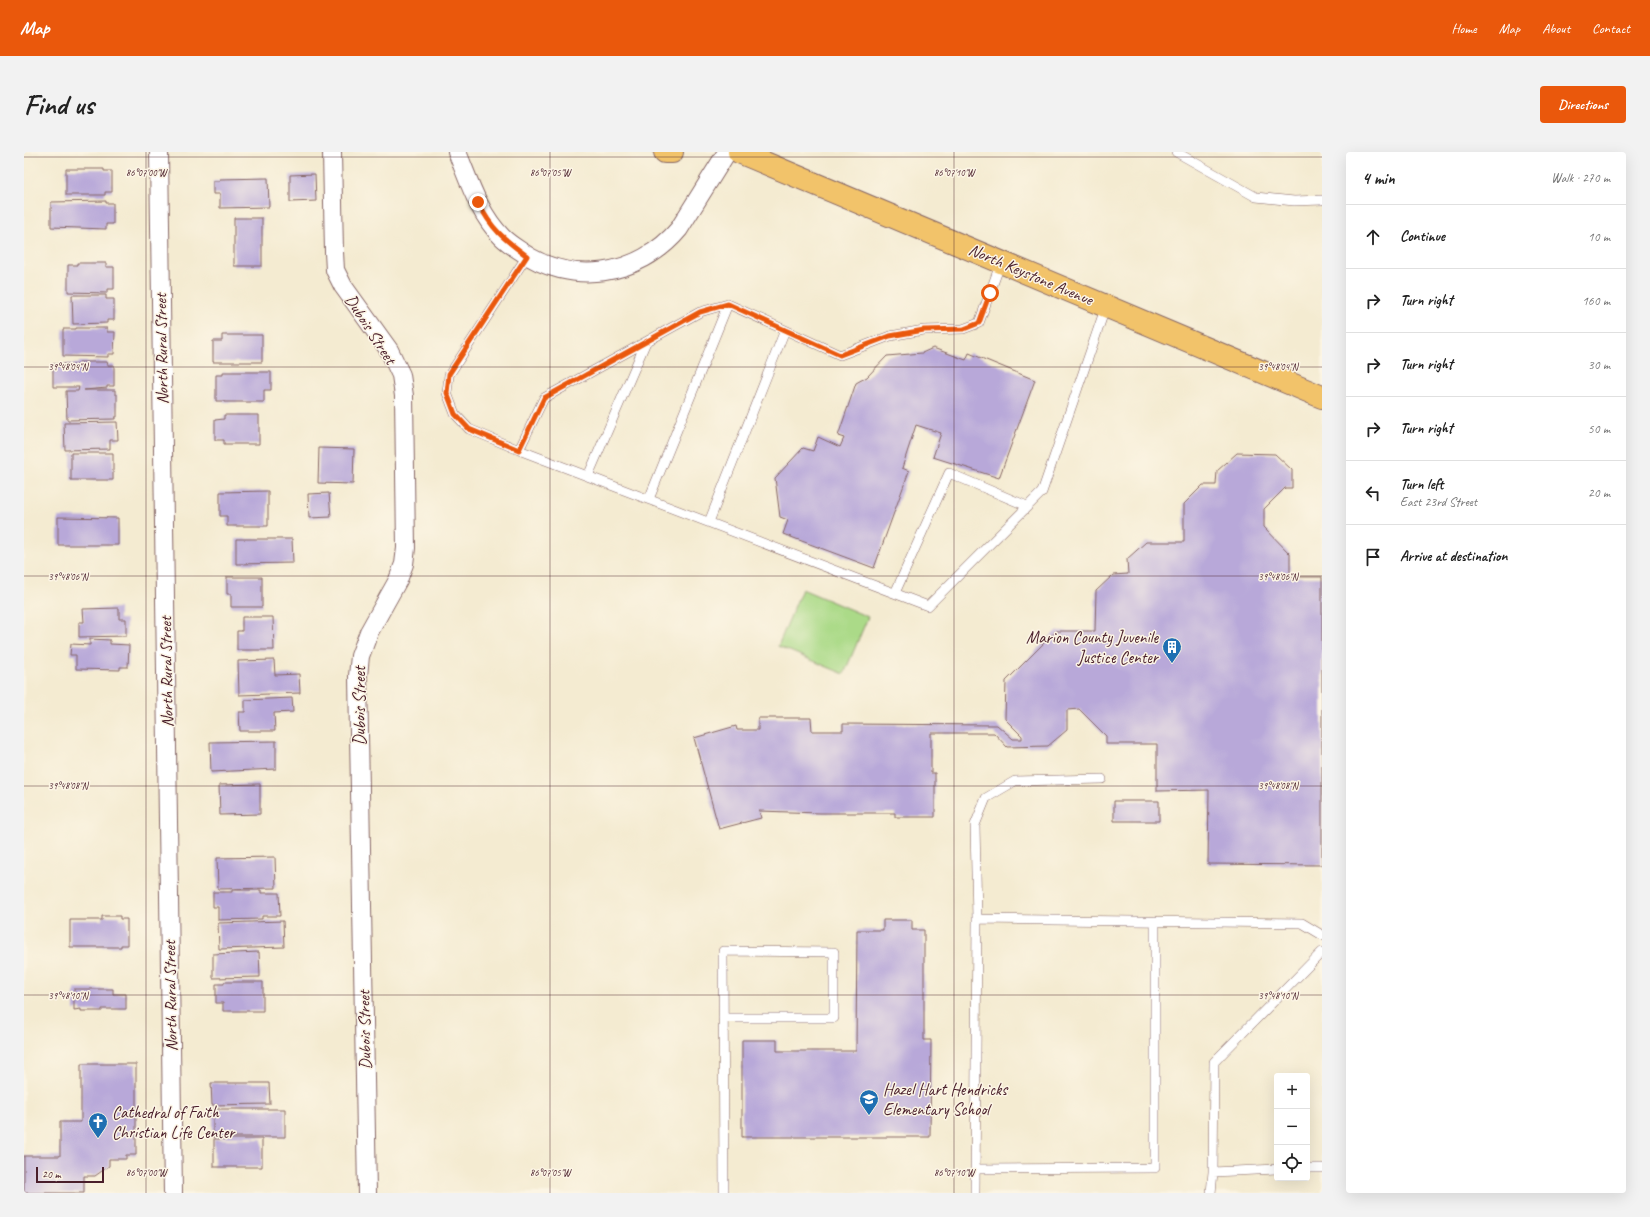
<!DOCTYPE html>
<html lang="en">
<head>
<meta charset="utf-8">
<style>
	:root { --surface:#fff; --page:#f2f2f2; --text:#222; --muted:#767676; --line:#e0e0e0; --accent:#ea580c }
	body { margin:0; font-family:Caveat,sans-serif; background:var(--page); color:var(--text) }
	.controls { position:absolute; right:12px; bottom:12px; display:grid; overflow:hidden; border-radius:4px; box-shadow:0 4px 16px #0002 }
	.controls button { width:36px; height:36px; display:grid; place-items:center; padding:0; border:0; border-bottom:1px solid var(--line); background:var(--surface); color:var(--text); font:20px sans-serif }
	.scale { position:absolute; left:12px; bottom:10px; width:68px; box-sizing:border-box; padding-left:4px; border:2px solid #4a1f2b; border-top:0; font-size:11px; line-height:14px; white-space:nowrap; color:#4a1f2b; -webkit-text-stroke:3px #fcf5e5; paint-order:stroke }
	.stop { position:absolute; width:12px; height:12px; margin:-9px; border:3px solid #ea580c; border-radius:50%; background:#fff }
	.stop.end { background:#ea580c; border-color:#fff; box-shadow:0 1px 4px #0008 }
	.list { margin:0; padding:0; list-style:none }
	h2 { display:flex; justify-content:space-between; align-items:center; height:52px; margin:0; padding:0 16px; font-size:17px }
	h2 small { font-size:13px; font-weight:400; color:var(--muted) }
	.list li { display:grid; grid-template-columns:26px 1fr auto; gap:12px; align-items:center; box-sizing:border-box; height:64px; padding:0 16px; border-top:1px solid var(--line) }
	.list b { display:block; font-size:15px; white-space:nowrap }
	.list p { margin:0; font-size:13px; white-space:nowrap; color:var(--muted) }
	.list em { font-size:13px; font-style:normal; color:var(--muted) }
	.icon { flex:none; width:22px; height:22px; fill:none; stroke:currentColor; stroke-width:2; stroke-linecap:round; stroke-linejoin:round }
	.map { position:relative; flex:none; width:1298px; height:1041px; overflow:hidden; border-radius:4px }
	header { display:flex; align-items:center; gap:24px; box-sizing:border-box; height:56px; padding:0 20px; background:var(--accent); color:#fff }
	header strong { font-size:19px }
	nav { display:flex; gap:22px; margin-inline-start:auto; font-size:14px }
	.intro { display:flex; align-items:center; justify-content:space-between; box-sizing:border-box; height:96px; padding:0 24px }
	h1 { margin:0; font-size:28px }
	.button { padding:10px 18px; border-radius:4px; background:var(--accent); color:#fff; font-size:14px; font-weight:700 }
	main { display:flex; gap:24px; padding:0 24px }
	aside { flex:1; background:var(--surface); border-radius:4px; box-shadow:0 4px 16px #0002 }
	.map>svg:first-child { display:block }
	.green { fill:#abda88; stroke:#7a7c5a }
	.building { fill:#b8a8d9 }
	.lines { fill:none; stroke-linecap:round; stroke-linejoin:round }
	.service-casing { stroke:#866665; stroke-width:10 }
	.minor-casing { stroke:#866665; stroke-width:20 }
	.primary-casing { stroke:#866665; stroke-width:24 }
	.service { stroke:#fff; stroke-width:9 }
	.minor { stroke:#fff; stroke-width:18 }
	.primary { stroke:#f2c36a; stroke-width:22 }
	.route { stroke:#ea580c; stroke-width:5 }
	.ticks { fill:none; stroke:#4a1f2b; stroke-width:1; stroke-opacity:0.45 }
	.labels { text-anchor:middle; stroke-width:3; stroke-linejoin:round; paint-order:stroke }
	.street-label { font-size:17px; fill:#4a1f2b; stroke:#fcf5e5 }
	.poi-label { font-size:17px; fill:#4a1f2b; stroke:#fcf5e5; text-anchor:start }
	.ticks-label { font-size:10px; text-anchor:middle; fill:#4a1f2b; stroke:#fcf5e5; stroke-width:3; stroke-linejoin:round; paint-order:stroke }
</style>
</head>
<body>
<header>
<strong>Map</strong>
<nav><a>Home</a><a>Map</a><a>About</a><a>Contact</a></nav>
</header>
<div class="intro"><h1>Find us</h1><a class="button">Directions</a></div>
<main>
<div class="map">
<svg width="1298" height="1041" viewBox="0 0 1298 1041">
	<rect width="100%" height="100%" fill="#fcf5e5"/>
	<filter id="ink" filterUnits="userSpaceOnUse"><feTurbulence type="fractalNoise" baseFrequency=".025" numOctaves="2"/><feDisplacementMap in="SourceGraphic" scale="8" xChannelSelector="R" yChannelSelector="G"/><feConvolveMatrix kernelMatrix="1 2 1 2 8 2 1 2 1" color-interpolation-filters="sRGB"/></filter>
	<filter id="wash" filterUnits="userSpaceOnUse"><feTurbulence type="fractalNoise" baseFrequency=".012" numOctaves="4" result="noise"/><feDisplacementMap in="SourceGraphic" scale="16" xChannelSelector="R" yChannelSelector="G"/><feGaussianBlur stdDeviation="0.9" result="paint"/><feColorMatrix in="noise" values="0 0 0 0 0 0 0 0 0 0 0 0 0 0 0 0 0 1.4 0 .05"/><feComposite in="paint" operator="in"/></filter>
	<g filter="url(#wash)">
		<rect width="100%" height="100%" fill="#f4ebd1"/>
		<path class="green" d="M778 437 844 465 820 522 754 494Z"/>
		<g id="blocks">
			<path class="building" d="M42 17H80V19H88V40H81V43H42Z
				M291 22 292 49 266 50V23Z
				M244 26 245 55 196 56V42H189V29H196V27Z
				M82 49V51H89V72H82V77L27 75V50Z
				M210 66H238V114H210Z
				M53 111H82V115H90V137H83V141L44 140V113H53Z
				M48 143H82V147H90V168H83V171L49 172Z
				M52 176H83V180H91L90 202H84V205L39 204V177H52Z
				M198 183H238V210H189V189H198Z
				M909 196 942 208 945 201 1011 228 975 326 909 305 917 281 892 273 878 316 885 319 850 416 759 382 764 368 756 365 751 326 779 296 789 299 794 285 816 295 820 286 814 284 832 231 843 225 863 204 898 201Z
				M55 210H83L84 213H90V234H83V236L60 238H91V242H93V265H91V267L43 268 42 239H54L55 235H29V212H55Z
				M199 220H247V238H240V250H200V249H192V223H199Z
				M200 263H235V292H200V288H191V268L200 267Z
				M93 270 94 288H86V297L41 298 40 271Z
				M295 296 330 297 329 332 294 331Z
				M47 301H89V328H47Z
				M1213 301 1251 302 1268 318V336H1261L1240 357V375L1266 402V425H1298V713L1184 712 1185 638 1133 639V592H1082V584L1055 557 1043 558V578L1024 594 983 595 970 581H907V621H911V665H871V661H796L735 659 737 666 695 677 670 586 712 574 713 578H734V566H787L788 579H819V572L973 573 989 587H998V584L981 567 982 529 1032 479H1071L1072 439 1089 423 1104 422 1103 407 1122 390H1160V352L1179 333H1192L1193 319Z
				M244 339V374H203V364H196V340Z
				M305 341 307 365 285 366 284 342Z
				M34 365 94 366V393H34Z
				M212 387H268L269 411 212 412Z
				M203 425H238V455H207V442H203Z
				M95 456V467H102V484L55 485V470H60L59 457Z
				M218 465H249L250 498H213V479H218Z
				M66 487 86 488V492L105 493 104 515H96V518L52 517V503H46L47 492 66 493Z
				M250 508 251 523 275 522 276 541 215 543 214 509Z
				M268 546 269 560 250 561 251 579H216L215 560H221V548Z
				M252 589V617L187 620 186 590Z
				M236 632V662L196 663 195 633Z
				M1090 649H1135V669H1090Z
				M251 705 252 736 194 737 193 706Z
				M208 738H237V741H255L256 764H238V767L194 768V755H189V740H208Z
				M78 764H96V767H103V793H97V795H46V768H78Z
				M859 768H888V778H900V888H907L906 985H718V888H753V899H832L833 778H859Z
				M259 769 260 795 195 797 194 771Z
				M235 800 236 825 189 826V802Z
				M200 830H239V859H199V851H192V832H200Z
				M50 837H89V842H102V857H78V859H57V857L50 858Z
				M57 912H112V1003H102V1007H85V1014L71 1024H60V1041H0V1004H36V970H57Z
				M187 931H245L246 952 188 953Z
				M189 957H261V985H189Z
				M190 987H238V1015H190Z"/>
		</g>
	</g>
	<g filter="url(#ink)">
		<use href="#blocks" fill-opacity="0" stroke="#866665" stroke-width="1"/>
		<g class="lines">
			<g class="service-casing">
				<path id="service" d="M1152 0 1232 45 1270 49 1298 48
					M503 104 425 223 423 241 431 262 445 277 495 298 904 454 1018 340 1082 154
					M495 298 520 246 676 160 704 152 816 203 866 184 900 178 939 177 955 171 977 110
					M564 324 622 190
					M625 347 704 152
					M685 370 761 178
					M871 441 925 321 1003 354
					M953 767 951 673 962 646 991 629 1078 627
					M699 866H810V800L699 799 700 1041
					M1283 1016H1298
					M951 1017 1131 1016V769
					M1253 1017 1189 1020 1190 910 1298 800
					M951 1041 953 767 1278 771 1298 783
					M1187 1041 1189 1020"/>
			</g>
			<g class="minor-casing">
				<path id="minor" d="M135 0 149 1041
					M308 0 310 100 311 118 319 134 365 198 377 223 380 244 382 396 380 412 374 428 345 480 336 504 334 524 343 1041
					M433 0C445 29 455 62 478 85 483 90 489 94 495 98 546 135 615 125 655 77L703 0"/>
			</g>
			<g class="primary-casing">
				<path id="primary" d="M641 0H648
					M715 0 1298 245"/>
			</g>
			<use href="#service" class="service"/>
			<use href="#minor" class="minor"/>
			<use href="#primary" class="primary"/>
		</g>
	</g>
	<g class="lines" filter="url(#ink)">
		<path class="route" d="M454 50C467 77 480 87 503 104L425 222 423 241 431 262 445 277 495 298 520 246 676 160 704 152 816 203 866 184 900 178 940 177 955 171 966 141"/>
	</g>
	<path class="ticks" d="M122 0V1041M526 0V1041M930 0V1041M0 5H1298M0 215H1298M0 424H1298M0 634H1298M0 843H1298"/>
	<defs>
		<g id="building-pin" transform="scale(1)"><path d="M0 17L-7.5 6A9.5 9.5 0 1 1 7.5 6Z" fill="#1f6fb2" stroke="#fcf5e5"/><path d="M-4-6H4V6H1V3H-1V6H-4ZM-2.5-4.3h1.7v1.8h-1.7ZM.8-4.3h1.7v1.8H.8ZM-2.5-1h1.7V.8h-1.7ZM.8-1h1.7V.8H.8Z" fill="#fff"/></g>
		<g id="school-pin" transform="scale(1)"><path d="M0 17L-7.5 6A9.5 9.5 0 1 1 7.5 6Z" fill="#1f6fb2" stroke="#fcf5e5"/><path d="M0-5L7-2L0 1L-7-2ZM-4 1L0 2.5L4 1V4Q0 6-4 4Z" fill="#fff"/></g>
		<g id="church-pin" transform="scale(1)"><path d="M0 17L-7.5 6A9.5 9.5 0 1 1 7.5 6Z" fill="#1f6fb2" stroke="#fcf5e5"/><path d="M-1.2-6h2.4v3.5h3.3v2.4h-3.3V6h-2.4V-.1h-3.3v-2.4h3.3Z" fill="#fff"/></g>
	</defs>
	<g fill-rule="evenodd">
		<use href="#building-pin" x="1148" y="495"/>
		<use href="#school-pin" x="845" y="947"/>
		<use href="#church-pin" x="74" y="970"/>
	</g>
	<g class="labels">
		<g class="street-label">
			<text transform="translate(1007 122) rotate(23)" y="6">North Keystone Avenue</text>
			<text transform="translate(347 177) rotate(57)" y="6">Dubois Street</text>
			<text transform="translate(137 197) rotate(-91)" y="6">North Rural Street</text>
			<text transform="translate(142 520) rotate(-91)" y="6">North Rural Street</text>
			<text transform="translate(335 554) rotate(-90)" y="6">Dubois Street</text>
			<text transform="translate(146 844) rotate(-91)" y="6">North Rural Street</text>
			<text transform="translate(340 878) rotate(-91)" y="6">Dubois Street</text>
		</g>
		<g class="poi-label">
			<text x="1134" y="491" text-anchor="end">Marion County Juvenile<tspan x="1134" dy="20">Justice Center</tspan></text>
			<text x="859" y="943">Hazel Hart Hendricks<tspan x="859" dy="20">Elementary School</tspan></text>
			<text x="88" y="966">Cathedral of Faith<tspan x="88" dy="20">Christian Life Center</tspan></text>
		</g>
	</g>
	<g class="ticks-label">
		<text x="122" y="24">86°07'00"W</text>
		<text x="526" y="24">86°07'05"W</text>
		<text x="930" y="24">86°07'10"W</text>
		<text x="1254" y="218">39°48'04"N</text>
		<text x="44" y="218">39°48'04"N</text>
		<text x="1254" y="428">39°48'06"N</text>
		<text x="44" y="428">39°48'06"N</text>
		<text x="1254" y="637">39°48'08"N</text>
		<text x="44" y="637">39°48'08"N</text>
		<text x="1254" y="847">39°48'10"N</text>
		<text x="44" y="847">39°48'10"N</text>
		<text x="122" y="1024">86°07'00"W</text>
		<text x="526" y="1024">86°07'05"W</text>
		<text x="930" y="1024">86°07'10"W</text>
	</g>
</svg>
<div class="controls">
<button>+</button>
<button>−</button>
<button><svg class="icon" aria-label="locate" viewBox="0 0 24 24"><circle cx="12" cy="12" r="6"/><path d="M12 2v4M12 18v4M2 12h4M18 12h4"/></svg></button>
</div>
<div class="scale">20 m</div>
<div class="stop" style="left:966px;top:141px"></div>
<div class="stop end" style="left:454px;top:50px"></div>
</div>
<aside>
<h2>4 min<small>Walk · 270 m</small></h2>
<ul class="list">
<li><svg class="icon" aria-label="ahead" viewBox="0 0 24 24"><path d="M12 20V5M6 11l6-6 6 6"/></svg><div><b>Continue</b></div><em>10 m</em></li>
<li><svg class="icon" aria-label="right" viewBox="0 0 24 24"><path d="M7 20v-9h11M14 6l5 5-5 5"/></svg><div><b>Turn right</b></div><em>160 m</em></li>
<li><svg class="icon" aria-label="right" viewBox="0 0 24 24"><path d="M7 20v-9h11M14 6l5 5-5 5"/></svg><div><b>Turn right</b></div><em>30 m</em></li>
<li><svg class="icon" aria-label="right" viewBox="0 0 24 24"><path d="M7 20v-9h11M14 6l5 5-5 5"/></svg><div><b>Turn right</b></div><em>50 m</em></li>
<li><svg class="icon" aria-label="left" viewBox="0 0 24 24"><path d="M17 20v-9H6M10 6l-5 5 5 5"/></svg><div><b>Turn left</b><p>East 23rd Street</p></div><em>20 m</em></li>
<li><svg class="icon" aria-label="arrive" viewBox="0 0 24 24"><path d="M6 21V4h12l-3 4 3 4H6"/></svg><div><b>Arrive at destination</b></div></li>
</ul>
</aside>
</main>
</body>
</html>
